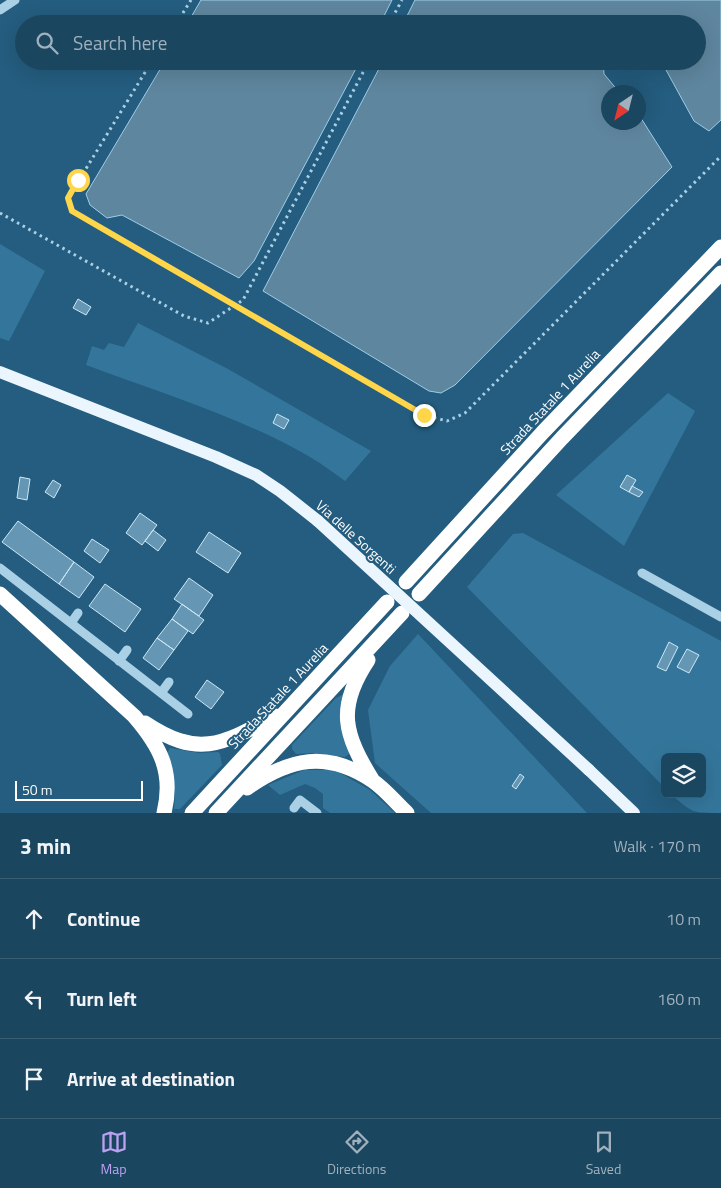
<!DOCTYPE html>
<html lang="en">
<head>
<meta charset="utf-8">
<style>
	:root { --surface:#1b465f; --page:#244d65; --text:#f1f3f6; --muted:#a0b1bd; --line:#395e74; --accent:#bca0f2 }
	body { margin:0; font-family:"Titillium Web",sans-serif; background:var(--page); color:var(--text) }
	.controls { position:absolute; right:15px; bottom:15px; display:grid; overflow:hidden; border-radius:8px; box-shadow:0 5px 20px #0002 }
	.controls button { width:45px; height:45px; display:grid; place-items:center; padding:0; border:0; border-bottom:1px solid var(--line); background:var(--surface); color:var(--text); font:25px sans-serif }
	.compass { position:absolute; left:601px; top:85px; width:45px; height:45px; border-radius:50%; background:var(--surface); box-shadow:0 5px 20px #0002; rotate:215deg }
	.scale { position:absolute; left:15px; bottom:12px; width:128px; box-sizing:border-box; padding-left:5px; border:2px solid #fff; border-top:0; font-size:14px; line-height:18px; white-space:nowrap; color:#fff; -webkit-text-stroke:4px #245d7f; paint-order:stroke }
	.stop { position:absolute; width:15px; height:15px; margin:-11px; border:4px solid #ffd54a; border-radius:50%; background:#fff }
	.stop.end { background:#ffd54a; border-color:#fff; box-shadow:0 1px 5px #0008 }
	.list { margin:0; padding:0; list-style:none }
	h2 { display:flex; justify-content:space-between; align-items:center; height:65px; margin:0; padding:0 20px; font-size:21px }
	h2 small { font-size:16px; font-weight:400; color:var(--muted) }
	.list li { display:grid; grid-template-columns:32px 1fr auto; gap:15px; align-items:center; box-sizing:border-box; height:80px; padding:0 20px; border-top:1px solid var(--line) }
	.list b { display:block; font-size:19px; white-space:nowrap }
	.list em { font-size:16px; font-style:normal; color:var(--muted) }
	.icon { flex:none; width:28px; height:28px; fill:none; stroke:currentColor; stroke-width:2; stroke-linecap:round; stroke-linejoin:round }
	.map { position:relative; flex:none; width:721px; height:813px; overflow:hidden }
	.search { position:absolute; background:var(--surface); box-shadow:0 5px 20px #0002; left:15px; right:15px; top:15px; height:55px; display:flex; align-items:center; gap:12px; box-sizing:border-box; padding:0 18px; border-radius:28px; color:var(--muted); font-size:19px }
	.sheet { height:305px; background:var(--surface) }
	nav { display:flex; justify-content:space-around; align-items:center; box-sizing:border-box; height:70px; border-top:1px solid var(--line); background:var(--surface); font-size:14px; color:var(--muted) }
	nav a { display:grid; justify-items:center; gap:2px }
	nav .on { color:var(--accent) }
	.map>svg:first-child { display:block }
	.green { fill:#34769b }
	.water { fill:#5e869e; stroke:#9ecde7 }
	.building { fill:#6597b4; stroke:#cde7f5 }
	.lines { fill:none; stroke-linecap:round; stroke-linejoin:round }
	.path { stroke:#aad0e6; stroke-width:3; stroke-dasharray:2.5 4; stroke-linecap:butt }
	.minor { stroke:#aad0e6; stroke-width:9 }
	.major { stroke:#ebf5fd; stroke-width:12 }
	.highway { stroke:#fff; stroke-width:15 }
	.major-bridge { stroke:#ebf5fd; stroke-width:12 }
	.route { stroke:#ffd54a; stroke-width:6 }
	.labels { text-anchor:middle; stroke-width:4; stroke-linejoin:round; paint-order:stroke }
	.street-label { font-size:14px; fill:#fff; stroke:#245d7f }
</style>
</head>
<body>
<div class="map">
<svg width="721" height="813" viewBox="0 0 721 813">
	<rect width="100%" height="100%" fill="#245d7f"/>
	<path class="green" d="M0 244 45 271 9 341 0 338Z
		M138 323 228 369 371 451 345 481C334 473 322 464 310 457 241 417 161 393 86 365L92 346 104 350 109 343 124 347Z
		M668 393 695 411 624 546 556 495Z
		M523 533 721 641V813C692 813 692 813 671 794H702V757H665V788L467 587 513 534Z
		M418 634 587 813H431L375 763 368 710 390 666Z
		M342 695 344 697 349 754 345 757 312 753 296 754 292 749V745L336 698Z
		M170 748 199 753 218 752 220 754 222 765 180 809H174C176 789 173 772 167 753Z
		M304 770H335L370 790 395 813H330L323 808V794L315 788 305 784 280 795 268 785Z"/>
	<path class="water" d="M201 0H392L380 24H187Z
		M415 0H721V120L709 131 694 121 666 70 659 61H697V24H403Z
		M165 61H360L254 261 239 278 122 215 107 218 90 205 86 194Z
		M383 61H603L604 74 619 92H608V122H638L639 115 672 167 455 385 441 393 429 391 263 291Z"/>
	<path class="building" d="M78 299 91 307 86 315 73 308Z
		M277 414 289 420 284 429 273 423Z
		M627 475 636 480 629 492 620 487Z
		M20 477 30 479 27 500 17 498Z
		M53 480 61 485 54 498 45 492Z
		M632 486 643 492 639 497 629 492Z
		M140 513 157 525 142 545 126 533Z
		M18 521 74 562 59 584 2 542Z
		M153 530 166 540 158 551 145 541Z
		M209 532 241 553 228 573 196 552Z
		M92 539 109 550 100 563 84 551Z
		M74 562 94 577 79 598 59 584Z
		M189 578 213 595 199 616 174 599Z
		M105 584 141 609 125 632 89 606Z
		M182 604 204 620 193 634 172 619Z
		M172 619 188 631 174 650 157 638Z
		M157 638 174 650 159 670 143 658Z
		M669 642 678 647 666 671 657 667Z
		M687 649 699 655 689 673 677 667Z
		M207 680 224 692 211 709 195 697Z
		M520 774 524 777 516 789 512 786Z"/>
	<g class="lines">
		<path class="path" d="M176 24 191 0
			M389 24 402 0
			M152 61 68 198 72 211 424 415 447 421 465 413 721 156
			M0 213 184 316 208 323 243 300 369 61"/>
		<path class="minor" d="M0 10 15 0
			M0 568 188 714
			M642 573 721 617
			M71 623 78 613
			M119 661 127 650
			M161 693 169 682
			M294 808 300 800 317 813"/>
		<path class="major" d="M0 372 216 457 256 475 280 491 318 521
			M589 770 634 813"/>
		<path class="highway" d="M406 582 543 432 721 247
			M0 594 134 716C160 746 174 772 164 813
			M419 594 562 438 721 273
			M368 660C336 708 344 734 373 781
			M145 723C199 759 223 744 275 716
			M247 788C290 758 327 750 373 781 386 790 396 803 407 813
			M192 813 387 602
			M216 813 402 613"/>
		<path class="major-bridge" d="M318 521 589 770"/>
	</g>
	<g class="lines">
		<path class="route" d="M78 180 68 198 72 211 424 415"/>
	</g>
	<g class="labels">
		<g class="street-label">
			<text transform="translate(550 402) rotate(-47)" y="5">Strada Statale 1 Aurelia</text>
			<text transform="translate(356 537) rotate(42)" y="5">Via delle Sorgenti</text>
			<text transform="translate(278 696) rotate(-47)" y="5">Strada Statale 1 Aurelia</text>
		</g>
	</g>
</svg>
<div class="controls">
<button><svg class="icon" aria-label="layers" viewBox="0 0 24 24"><path d="M12 4l9 5-9 5-9-5zM3 14l9 5 9-5"/></svg></button>
</div>
<svg class="compass" viewBox="-18 -18 36 36"><path d="M0-13l5 13h-10z" fill="#e53935"/><path d="M0 13l5-13h-10z" fill="#a0b1bd"/></svg>
<div class="scale">50 m</div>
<div class="stop" style="left:78px;top:180px"></div>
<div class="stop end" style="left:424px;top:415px"></div>
<div class="search"><svg class="icon" aria-label="search" viewBox="0 0 24 24"><circle cx="10" cy="10" r="6"/><path d="M15 15l6 6"/></svg>Search here</div>
</div>
<section class="sheet">
<h2>3 min<small>Walk · 170 m</small></h2>
<ul class="list">
<li><svg class="icon" aria-label="ahead" viewBox="0 0 24 24"><path d="M12 20V5M6 11l6-6 6 6"/></svg><div><b>Continue</b></div><em>10 m</em></li>
<li><svg class="icon" aria-label="left" viewBox="0 0 24 24"><path d="M17 20v-9H6M10 6l-5 5 5 5"/></svg><div><b>Turn left</b></div><em>160 m</em></li>
<li><svg class="icon" aria-label="arrive" viewBox="0 0 24 24"><path d="M6 21V4h12l-3 4 3 4H6"/></svg><div><b>Arrive at destination</b></div></li>
</ul>
</section>
<nav>
<a class="on"><svg class="icon" aria-label="map" viewBox="0 0 24 24"><path d="M3 6l6-2 6 2 6-2v14l-6 2-6-2-6 2zM9 4v14M15 6v14"/></svg>Map</a>
<a><svg class="icon" aria-label="directions" viewBox="0 0 24 24"><path d="M12 3l9 9-9 9-9-9zM9 14v-3h6M13 9l2 2-2 2"/></svg>Directions</a>
<a><svg class="icon" aria-label="saved" viewBox="0 0 24 24"><path d="M7 4h10v16l-5-4-5 4z"/></svg>Saved</a>
</nav>
</body>
</html>
